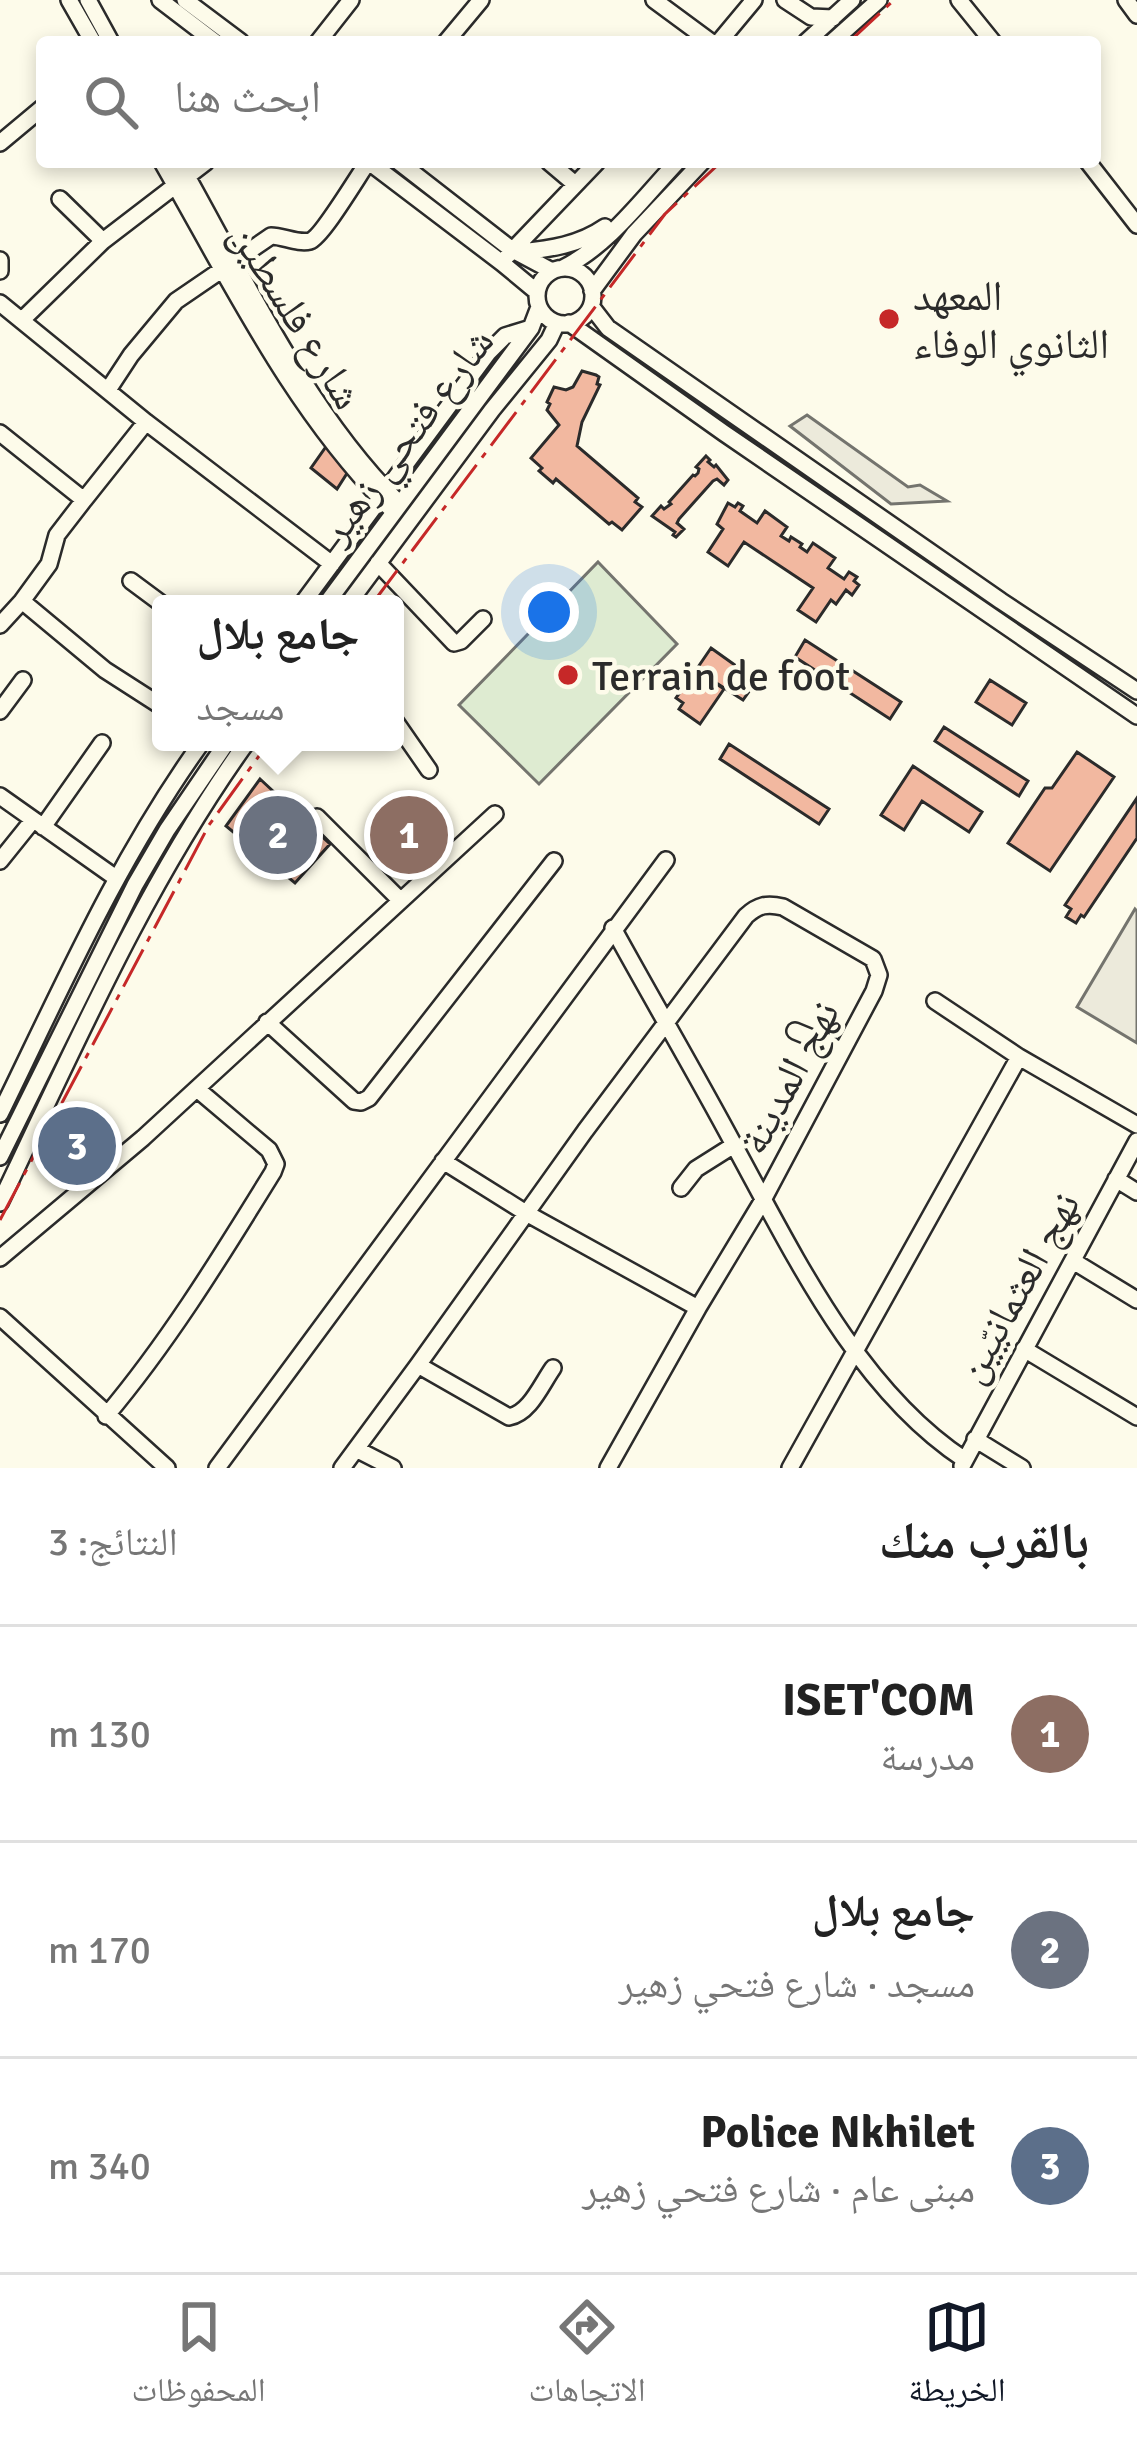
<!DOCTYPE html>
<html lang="ar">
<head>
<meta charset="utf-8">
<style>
	:root { --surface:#fff; --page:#f6f6f6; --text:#222; --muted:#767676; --line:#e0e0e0; --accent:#111827 }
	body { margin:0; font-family:Signika,"Noto Naskh Arabic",sans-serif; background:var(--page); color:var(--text); direction:rtl }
	.you { position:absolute; left:549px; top:612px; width:42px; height:42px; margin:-30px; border:9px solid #fff; border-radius:50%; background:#1a73e8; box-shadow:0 0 0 18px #1a73e833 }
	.badge { display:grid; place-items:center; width:78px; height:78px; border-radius:50%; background:var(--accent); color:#fff; font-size:39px; font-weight:700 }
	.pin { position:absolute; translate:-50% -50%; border:6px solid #fff; box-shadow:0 3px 12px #0006 }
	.popup { position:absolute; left:152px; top:595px; width:252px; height:156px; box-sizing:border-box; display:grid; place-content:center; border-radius:12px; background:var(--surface); filter:drop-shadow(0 3px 9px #0005); font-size:39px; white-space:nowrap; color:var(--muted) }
	.popup b { font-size:45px; color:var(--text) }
	.popup::after { content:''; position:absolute; left:50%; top:100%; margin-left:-24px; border:24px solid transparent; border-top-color:var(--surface) }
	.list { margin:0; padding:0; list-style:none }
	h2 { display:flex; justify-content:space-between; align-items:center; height:156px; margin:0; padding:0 48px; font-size:51px }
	h2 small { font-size:39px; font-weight:400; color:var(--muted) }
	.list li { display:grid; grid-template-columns:78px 1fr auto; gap:36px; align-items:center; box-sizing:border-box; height:216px; padding:0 48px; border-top:3px solid var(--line) }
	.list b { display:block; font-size:45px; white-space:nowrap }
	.list p { margin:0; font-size:39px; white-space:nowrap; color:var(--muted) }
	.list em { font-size:39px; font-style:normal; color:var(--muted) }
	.icon { flex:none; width:66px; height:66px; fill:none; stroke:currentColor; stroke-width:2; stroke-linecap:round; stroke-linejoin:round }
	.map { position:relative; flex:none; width:1137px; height:1468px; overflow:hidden; direction:ltr }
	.search { position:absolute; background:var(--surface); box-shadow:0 6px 18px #0003; left:36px; right:36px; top:36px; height:132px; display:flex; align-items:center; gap:30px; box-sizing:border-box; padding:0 42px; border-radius:12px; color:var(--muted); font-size:45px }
	.sheet { height:804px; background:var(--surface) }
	nav { display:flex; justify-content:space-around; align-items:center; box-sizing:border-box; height:168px; border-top:3px solid var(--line); background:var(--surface); font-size:33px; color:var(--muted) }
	nav a { display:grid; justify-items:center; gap:6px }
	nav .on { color:var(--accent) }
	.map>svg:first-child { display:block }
	.green { fill:#deebd1; stroke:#74746e; stroke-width:3 }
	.parking { fill:#eceadb; stroke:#74746e; stroke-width:3 }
	.building { fill:#f2b8a0; stroke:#2b2b2b; stroke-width:3 }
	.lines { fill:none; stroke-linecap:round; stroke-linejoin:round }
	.minor-casing { stroke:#2b2b2b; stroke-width:20 }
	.minor { stroke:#fdfbea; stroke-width:15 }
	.power { stroke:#c62828; stroke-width:3; stroke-dasharray:42 9 6 9; stroke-linecap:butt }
	.poi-dot { fill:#c62828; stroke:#fdfbea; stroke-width:4.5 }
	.labels { text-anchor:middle; stroke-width:9; stroke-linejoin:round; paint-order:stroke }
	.poi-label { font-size:42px; fill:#2b2b2b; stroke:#fdfbea; text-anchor:start }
	.street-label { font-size:42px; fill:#2b2b2b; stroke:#fdfbea }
</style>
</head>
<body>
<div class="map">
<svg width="1137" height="1468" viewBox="0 0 1137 1468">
	<rect width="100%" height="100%" fill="#fdfbea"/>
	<path class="green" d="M598 562 677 644 539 784 459 705Z"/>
	<path class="parking" d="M807 415 908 487 920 485 947 501 891 504 790 426Z
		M1135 909 1137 911V1043L1077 1007Z"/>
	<path class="building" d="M582 371 596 375 599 377 597 384 600 385 582 422 577 446 638 498 635 502 642 507 622 530 612 522 609 524 556 479 553 483 539 471 542 468 531 458 559 425 547 410 550 404 547 402 554 387 566 390 573 387Z
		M330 441 351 467 337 489 311 468Z
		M706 456 710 460 708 462 714 467 716 465 728 480 724 485 717 479 713 481 679 519 677 523 684 529 676 537 673 535 675 532 652 516 661 506 664 509 671 504 669 502 693 475 695 476 698 473 699 469 696 467Z
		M728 503 735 507 738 503 743 506 740 511 757 523 765 511 787 527 781 536 789 541 791 537 802 544 800 547 807 552 813 543 835 558 828 568 844 579 849 572 857 577 854 581 859 585 852 595 846 590 836 604 831 600 816 622 798 610 813 588 744 542 728 566 708 552 723 529 717 524Z
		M805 640 901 702 890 719 795 657Z
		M711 648 746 673 744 675 755 683 743 700 696 670Z
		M696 670 724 689 700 724 679 709 683 703 676 698Z
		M990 680 1026 703 1012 725 976 702Z
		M944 727 1028 781 1019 796 935 741Z
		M729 744 829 809 819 824 720 759Z
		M1077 752 1114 777 1050 871 1008 843 1045 788H1052Z
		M913 766 982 812 969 832 922 801 904 830 881 815Z
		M260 779 330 844 295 883 226 826Z
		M1137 798V838L1084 917 1081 915 1076 923 1066 917 1071 909 1065 905Z
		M74 1113 106 1140 78 1168 51 1153Z"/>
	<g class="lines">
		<g class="minor-casing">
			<path id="minor" d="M69 0 93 42
				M88 0 111 42
				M160 0 215 42
				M185 0 241 42
				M654 0 711 42
				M785 0 811 17 833 18
				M959 0 993 42
				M1126 0 1137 15
				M318 42 351 0
				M446 42 481 0
				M719 42 754 0
				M806 42 852 0
				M832 42 879 0
				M0 143 42 108
				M162 162C231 282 293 412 393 511
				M179 162C241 272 307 412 397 501
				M369 162 502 263 537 292
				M399 162 511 249 552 271
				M549 162 575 184
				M1088 162 1137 225
				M60 199 103 241
				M520 252C550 249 579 245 605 227
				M508 255 597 162
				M0 260V271
				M563 268C609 245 642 199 677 162
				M537 296a28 28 0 1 1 56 0a28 28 0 1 1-56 0Z
				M592 291 634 234 702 162
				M0 303 146 422 332 564
				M591 306 608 328 1001 601 1137 691
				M22 320 103 241 206 162
				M569 323 724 433 1137 716
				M108 390 131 355 176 301 271 236C283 236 298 244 310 241 322 237 358 176 368 162
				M0 433 84 500 146 422
				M378 563 454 643 461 641 483 619
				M131 581 162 604
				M22 601 105 670 161 706
				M302 604 488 353 505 336 531 328
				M326 604 531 328 539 307
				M348 604 492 410 549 340 557 323
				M0 625 22 601 49 564 57 535 84 500
				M0 711 23 680
				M395 721 429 770
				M0 796 116 878
				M317 817 400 900
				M43 827 102 743
				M0 861 33 820
				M613 928C653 1001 695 1072 734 1145 794 1255 858 1390 965 1460
				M935 1001 1019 1057 1137 1125
				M267 1022 354 1101 361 1102 369 1098 554 861
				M795 1031 841 1050
				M0 1114C62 987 119 857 202 742
				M0 1157 135 885 167 830 227 742
				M443 1161 526 1213 698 1308
				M1116 1179 1137 1192
				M681 1188 696 1169 734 1145
				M0 1203C74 1048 146 882 247 742
				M0 1258 143 1138 495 814
				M1073 1261 1137 1300
				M0 1317 167 1468
				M1024 1349 1137 1417
				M418 1365 509 1417C530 1413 541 1385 553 1368
				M106 1416C170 1340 221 1256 273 1172L276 1164 269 1150 197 1089
				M975 1439 1022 1468
				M356 1449 393 1468
				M962 1466 1137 1141
				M217 1468 666 860
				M342 1468 418 1365 585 1131 746 916C758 905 767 903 783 907L873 959 879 975 874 991 763 1200 698 1308 608 1468
				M790 1468 1019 1057"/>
		</g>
		<use href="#minor" class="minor"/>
		<path class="power" d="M849 42 894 0
			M372 604 665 214 721 162
			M0 1220 209 825 269 742"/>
	</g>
	<g class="poi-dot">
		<circle cx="889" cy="319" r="12"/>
		<circle cx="568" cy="675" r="12"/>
	</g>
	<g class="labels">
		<g class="poi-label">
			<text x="913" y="310">المعهد<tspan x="913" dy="48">الثانوي الوفاء</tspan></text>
			<text x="592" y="690">Terrain de foot</text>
		</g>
		<g class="street-label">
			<text transform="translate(297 315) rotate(58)" y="15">شارع فلسطين</text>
			<text transform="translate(406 435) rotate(-53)" y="15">شارع فتحي زهير</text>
			<text transform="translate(788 1077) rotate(-62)" y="15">نهج المدينة</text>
			<text transform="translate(1017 1287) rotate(-61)" y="15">نهج العثمانيّين</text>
		</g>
	</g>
</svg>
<div class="you"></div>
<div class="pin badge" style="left:409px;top:835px;background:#8d6e63">1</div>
<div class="pin badge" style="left:278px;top:835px;background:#6b7280">2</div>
<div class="popup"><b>جامع بلال</b>مسجد</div>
<div class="pin badge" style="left:77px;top:1146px;background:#5c6f8a">3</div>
<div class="search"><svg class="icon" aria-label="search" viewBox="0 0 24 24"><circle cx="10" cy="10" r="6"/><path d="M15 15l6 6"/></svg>ابحث هنا</div>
</div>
<section class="sheet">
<h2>بالقرب منك<small>النتائج: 3</small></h2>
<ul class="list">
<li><span class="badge" style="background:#8d6e63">1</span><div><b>ISET'COM</b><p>مدرسة</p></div><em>130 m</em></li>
<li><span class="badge" style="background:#6b7280">2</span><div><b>جامع بلال</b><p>مسجد · شارع فتحي زهير</p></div><em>170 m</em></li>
<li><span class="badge" style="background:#5c6f8a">3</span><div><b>Police Nkhilet</b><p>مبنى عام · شارع فتحي زهير</p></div><em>340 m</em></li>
</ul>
</section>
<nav>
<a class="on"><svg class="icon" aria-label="map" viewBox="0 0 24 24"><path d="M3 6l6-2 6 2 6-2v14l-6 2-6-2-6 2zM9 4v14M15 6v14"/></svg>الخريطة</a>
<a><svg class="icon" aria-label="directions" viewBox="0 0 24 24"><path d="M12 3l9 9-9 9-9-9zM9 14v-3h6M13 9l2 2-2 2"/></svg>الاتجاهات</a>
<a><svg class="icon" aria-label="saved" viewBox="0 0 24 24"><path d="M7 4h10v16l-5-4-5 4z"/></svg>المحفوظات</a>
</nav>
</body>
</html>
